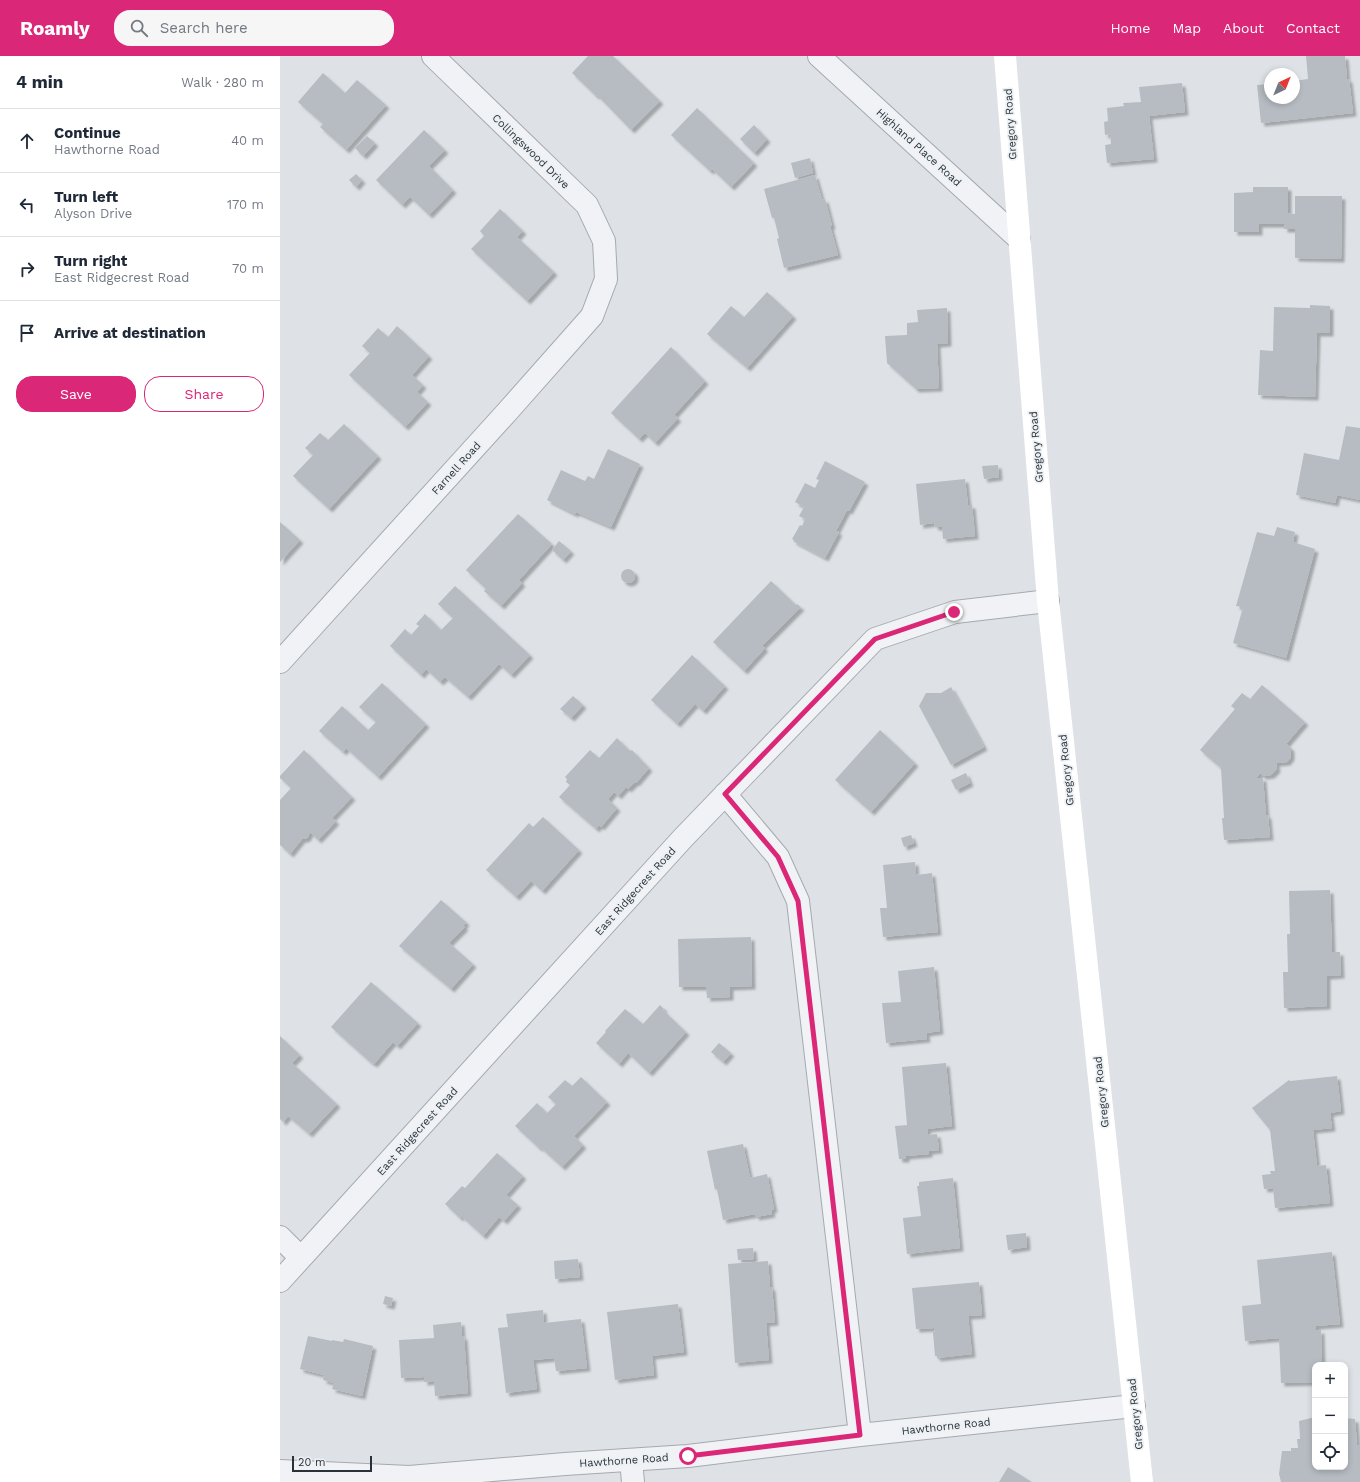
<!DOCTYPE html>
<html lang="en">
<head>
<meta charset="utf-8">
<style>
	:root { --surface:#fff; --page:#f6f6f7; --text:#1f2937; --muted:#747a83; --line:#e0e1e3; --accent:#db2777 }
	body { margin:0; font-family:"Work Sans",sans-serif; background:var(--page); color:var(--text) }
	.controls { position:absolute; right:12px; bottom:12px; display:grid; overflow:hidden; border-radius:8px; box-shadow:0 2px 6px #0003 }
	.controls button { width:36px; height:36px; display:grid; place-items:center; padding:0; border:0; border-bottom:1px solid var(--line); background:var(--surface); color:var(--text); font:20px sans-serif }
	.compass { position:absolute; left:984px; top:12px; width:36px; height:36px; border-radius:50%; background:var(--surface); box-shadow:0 2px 6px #0003; rotate:43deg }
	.scale { position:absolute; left:12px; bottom:10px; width:80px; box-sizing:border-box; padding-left:4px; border:2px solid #29323b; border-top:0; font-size:11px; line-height:14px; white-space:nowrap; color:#29323b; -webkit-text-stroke:3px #edf1f4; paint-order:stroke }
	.stop { position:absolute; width:12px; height:12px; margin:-9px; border:3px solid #db2777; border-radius:50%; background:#fff }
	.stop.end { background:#db2777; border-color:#fff; box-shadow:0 1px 4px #0008 }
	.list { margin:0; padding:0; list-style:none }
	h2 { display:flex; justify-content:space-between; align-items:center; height:52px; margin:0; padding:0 16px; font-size:17px }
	h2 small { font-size:13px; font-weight:400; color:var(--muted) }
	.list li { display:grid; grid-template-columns:26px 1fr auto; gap:12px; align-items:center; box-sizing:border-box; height:64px; padding:0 16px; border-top:1px solid var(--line) }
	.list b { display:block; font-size:15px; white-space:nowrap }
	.list p { margin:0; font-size:13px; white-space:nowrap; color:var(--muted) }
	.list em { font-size:13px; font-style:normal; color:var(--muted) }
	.actions { display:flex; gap:8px; padding:12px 16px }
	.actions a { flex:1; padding:9px 0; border:1px solid var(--accent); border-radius:16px; text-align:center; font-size:14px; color:var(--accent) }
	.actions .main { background:var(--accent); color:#fff }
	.icon { flex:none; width:22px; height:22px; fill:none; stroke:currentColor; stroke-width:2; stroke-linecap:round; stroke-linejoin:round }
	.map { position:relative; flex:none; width:1080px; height:1426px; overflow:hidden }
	header { display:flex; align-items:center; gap:24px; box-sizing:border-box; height:56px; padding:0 20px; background:var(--accent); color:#fff }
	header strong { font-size:19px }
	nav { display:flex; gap:22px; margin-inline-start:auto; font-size:14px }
	.search { width:280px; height:36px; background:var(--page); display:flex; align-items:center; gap:10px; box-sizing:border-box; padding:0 14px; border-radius:16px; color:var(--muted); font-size:15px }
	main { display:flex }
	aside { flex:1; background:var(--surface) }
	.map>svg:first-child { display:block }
	.building { fill:#b6bcc2; filter:url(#shadow) }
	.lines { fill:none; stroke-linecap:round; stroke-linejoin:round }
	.street-casing { stroke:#a4aaaf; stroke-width:24 }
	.street { stroke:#f0f2f5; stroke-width:22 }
	.secondary { stroke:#fff; stroke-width:22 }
	.route { stroke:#db2777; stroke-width:5 }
	.labels { text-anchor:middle; stroke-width:3.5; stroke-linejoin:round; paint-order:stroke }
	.street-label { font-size:11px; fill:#29323b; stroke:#edf1f4 }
</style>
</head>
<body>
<header>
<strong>Roamly</strong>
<div class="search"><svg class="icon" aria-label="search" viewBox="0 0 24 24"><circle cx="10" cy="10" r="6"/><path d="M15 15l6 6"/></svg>Search here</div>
<nav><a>Home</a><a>Map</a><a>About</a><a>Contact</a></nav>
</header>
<main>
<aside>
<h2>4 min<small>Walk · 280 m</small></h2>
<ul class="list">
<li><svg class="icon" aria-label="ahead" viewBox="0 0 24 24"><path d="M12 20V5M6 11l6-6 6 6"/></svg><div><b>Continue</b><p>Hawthorne Road</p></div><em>40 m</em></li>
<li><svg class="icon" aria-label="left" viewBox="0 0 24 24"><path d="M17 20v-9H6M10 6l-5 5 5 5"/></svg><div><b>Turn left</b><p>Alyson Drive</p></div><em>170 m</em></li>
<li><svg class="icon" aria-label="right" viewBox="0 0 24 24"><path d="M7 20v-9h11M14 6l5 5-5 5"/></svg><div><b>Turn right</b><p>East Ridgecrest Road</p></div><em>70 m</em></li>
<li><svg class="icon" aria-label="arrive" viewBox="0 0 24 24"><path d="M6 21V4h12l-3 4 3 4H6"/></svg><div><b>Arrive at destination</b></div></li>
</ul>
<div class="actions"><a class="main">Save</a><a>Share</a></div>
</aside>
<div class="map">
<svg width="1080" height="1426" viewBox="0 0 1080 1426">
	<defs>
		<filter id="shadow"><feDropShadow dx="3.5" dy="3.5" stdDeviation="1" flood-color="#0004"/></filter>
	</defs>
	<rect width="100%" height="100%" fill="#dee2e6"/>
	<path class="building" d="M308 0H333L380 45 351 74 317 39 316 40 292 17Z
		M1026 0H1065L1067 23H1069L1073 57 981 67 977 29 990 28V42H1014V25L1028 23Z
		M43 17 65 37 77 24 106 49 66 94 40 71 43 68 18 46Z
		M902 27 905 56 869 60 874 103 827 107 825 89 831 88 830 78 825 79 824 66 828 65 827 52 844 50 843 47 861 46 859 31Z
		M417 52 474 107 451 131 432 113 430 115 391 79Z
		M474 69 487 83 474 97 460 83Z
		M144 74 165 94 149 110 173 134 149 159 130 141 122 149 96 124Z
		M87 80 95 87 83 100 75 92Z
		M530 102 533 117 515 122 511 107Z
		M76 118 82 124 76 131 69 124Z
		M535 119 542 144 545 143 552 170H550L558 199 504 212 497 183 499 182 494 162H492L484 133Z
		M973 131H1008V157L1015 158V140H1062L1061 203 1015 202V173H1004V168H979V176H954V137L973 136Z
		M220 153 243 175 237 181 274 216 247 245 191 193 204 180 200 175Z
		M487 236 513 260 467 312 427 278 451 250 464 261Z
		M1030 249 1050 250V277H1037L1035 341 978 339 980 294 993 295 994 251 1030 252Z
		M667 252 668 287 657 288 659 332 636 333 637 334 607 307 605 280 627 279V267L638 266 637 254Z
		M117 270 149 300 132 319 143 329 137 336 148 346 125 371 69 319 90 297 82 290 98 272 108 281Z
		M391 291 425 325 394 359 398 362 375 387 365 377 359 383 331 357Z
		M64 368 98 400 49 453 13 420 33 399 25 392 40 377 48 384Z
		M1066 370 1080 372V444L1057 439 1055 447 1016 439 1024 397 1059 404Z
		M328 393 360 408 331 471 296 456 295 458 267 444 281 414 305 425 308 420 314 423Z
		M545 405 585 426 569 455 567 454 556 475 559 476 545 502 513 485 514 484 512 483 520 469 522 470 525 463 519 460 524 451 515 446 525 427 535 432 539 424 536 423Z
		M718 409 719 421 704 423 702 410Z
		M685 423 688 449H692L695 480 663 483 662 471H655L654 467 640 469 636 428Z
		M238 458 272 488 239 524 242 527 221 550 204 535 206 533 186 514Z
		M0 466 20 484 0 506Z
		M997 471 1015 476 1013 486 1035 493 1006 602 953 587 963 551 956 550 977 476 994 480Z
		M279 485 291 495 283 504 272 494Z
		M341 520a7 7 0 1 1 14 0a7 7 0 1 1-14 0Z
		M491 525 516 549 517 548 521 551 482 590 485 592 464 615 433 586Z
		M175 530 250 599 231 619 219 608 188 641 165 621 160 626 146 613 141 619 110 590 125 573 131 579 139 570 136 568 145 558 161 574 173 562 158 548Z
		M412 599 445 630 423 655 415 648 397 668 371 644Z
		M102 627 146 668 98 721 66 692 63 696 39 675 62 650 88 674 96 666 79 651Z
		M982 629 1025 666 1006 688 1011 692V701L1007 706 996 707 997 713 991 719 983 720 980 717 976 722H983L986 759H988L990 781 944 784 942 762H944L941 712 920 694 955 653 951 650 962 637 970 643Z
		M671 631 704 691 671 709 639 650 646 637H661Z
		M293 640 303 649 291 662 280 653Z
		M600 674 635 707 591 756 555 724Z
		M337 682 350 695 352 694 369 712 356 727 355 726 348 733 346 731 338 740 334 736 328 743 337 752 321 771 319 769 316 773 279 741 290 729 286 726 287 723 285 721 310 694 319 702Z
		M24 694 72 741 52 762 56 765 38 784 30 776 28 781 25 783H22L10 798 0 789V744L11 732 0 722V720Z
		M686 717 690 727 676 734 671 724Z
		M263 761 299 794 262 835 251 825 236 841 206 814 249 767 253 771Z
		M631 779 634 787 624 791 621 782Z
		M635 806 636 819 652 817 658 876 603 881 600 852H607L603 809Z
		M1050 834 1052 896H1060L1061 919 1047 920V950L1004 952 1003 916H1008L1007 878H1010L1009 835Z
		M161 844 186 866 183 870 185 871 169 887 193 908 171 933 119 890Z
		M471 881 472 930 450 931V941L427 942 426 931H399L398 883Z
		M654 911 660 975 646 977 647 983 606 987 602 947 621 946 618 915Z
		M91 926 138 967 117 990 113 986 94 1008 89 1005 51 971Z
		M380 949 384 953 383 954 406 976 369 1017 348 997 339 1008 316 987 326 976 325 975 345 953 363 968Z
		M0 980 20 999 12 1007 57 1048 29 1078 8 1060 3 1066 0 1063Z
		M439 987 451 997 443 1006 431 996Z
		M666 1007 672 1070 647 1073 648 1079 657 1078 659 1094 649 1095V1098L626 1100V1103H619L615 1070 627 1069 622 1011Z
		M1057 1020 1061 1055 1050 1057 1052 1072 1033 1074 1037 1110 1046 1109 1050 1147 995 1152 993 1132 984 1133 982 1119 991 1118 990 1115H995L990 1074 972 1052 1009 1024 1010 1025Z
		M301 1021 327 1046 294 1080 303 1089 282 1111 260 1091 259 1092 235 1070 257 1047 267 1057 276 1048 268 1041 285 1024 292 1030Z
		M463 1088 470 1122 487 1118 494 1153 491 1154 492 1158 476 1161 475 1158 443 1164 437 1133 435 1134 427 1095Z
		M217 1097 243 1120 226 1139 238 1149 224 1165 219 1161 203 1180 181 1160 180 1162 165 1148 182 1130 185 1132Z
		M673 1122 680 1192 627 1198 623 1162 641 1160 637 1130H639V1126Z
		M746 1177 747 1191 728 1194 726 1179Z
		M473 1192 474 1203 458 1204 457 1193Z
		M1052 1196 1060 1268 1036 1270V1275L1041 1274 1042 1309H1035V1326L1001 1327 999 1282 965 1285 962 1250 981 1248 977 1204Z
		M298 1203 300 1221 275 1223 274 1205Z
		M488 1205 490 1231H492L495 1266 486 1267 489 1304 455 1307 448 1208Z
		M699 1226 702 1259 688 1260 692 1298 657 1302V1300H655L653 1276H655L654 1272 636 1273 632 1232Z
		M105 1240 113 1242 111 1250 103 1248Z
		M398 1248 404 1296 372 1300 374 1319 335 1324 327 1256Z
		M263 1254 264 1267 301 1263 307 1312 276 1315 274 1302 253 1304 257 1333 226 1337 218 1272 228 1271 226 1258Z
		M181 1266 182 1281 184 1280 188 1337 155 1340 154 1325 144 1326V1321L121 1322 119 1284 154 1282 153 1269Z
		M28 1280 52 1285V1284L63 1286 64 1283 93 1290 82 1340 52 1333 54 1327 43 1324 44 1319 20 1313Z
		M1035 1361V1411H1065V1362L1075 1363 1077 1389H1080V1426H1001L999 1418 1002 1395H1011V1392H1018L1017 1383H1020L1019 1365Z
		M728 1411 752 1426H719Z"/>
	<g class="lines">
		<g class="street-casing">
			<path id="street" d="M539 0 739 183
				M0 606 227 356 312 260 326 223 324 185 307 149 153 0
				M445 738 498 801 518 845 580 1379
				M0 1181 21 1202
				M0 1225 403 782 595 583 675 556 768 545
				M351 1404 353 1426
				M0 1415 129 1421 285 1408 408 1400 580 1379 854 1350"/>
		</g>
		<use href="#street" class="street"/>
		<path class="secondary" d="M725 0 768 545 862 1426"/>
	</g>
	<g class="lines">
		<path class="route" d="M408 1400 580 1379 518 845 498 801 445 738 595 583 674 556"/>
	</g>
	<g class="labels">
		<g class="street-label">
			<text transform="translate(730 68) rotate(-94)" y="4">Gregory Road</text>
			<text transform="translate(639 91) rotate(42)" y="4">Highland Place Road</text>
			<text transform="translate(251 95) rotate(44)" y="4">Collingswood Drive</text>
			<text transform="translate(756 391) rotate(-95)" y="4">Gregory Road</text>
			<text transform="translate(176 412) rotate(-48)" y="4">Farnell Road</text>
			<text transform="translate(786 714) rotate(-96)" y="4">Gregory Road</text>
			<text transform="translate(355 835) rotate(-48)" y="4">East Ridgecrest Road</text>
			<text transform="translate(821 1036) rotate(-96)" y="4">Gregory Road</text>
			<text transform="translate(137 1075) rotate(-48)" y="4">East Ridgecrest Road</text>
			<text transform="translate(855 1358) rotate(-96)" y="4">Gregory Road</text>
			<text transform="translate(666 1370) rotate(-6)" y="4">Hawthorne Road</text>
			<text transform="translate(344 1404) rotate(-4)" y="4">Hawthorne Road</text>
		</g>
	</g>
</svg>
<div class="controls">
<button>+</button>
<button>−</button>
<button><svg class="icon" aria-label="locate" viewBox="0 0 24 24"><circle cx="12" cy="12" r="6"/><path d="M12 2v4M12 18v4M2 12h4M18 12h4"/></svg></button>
</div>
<svg class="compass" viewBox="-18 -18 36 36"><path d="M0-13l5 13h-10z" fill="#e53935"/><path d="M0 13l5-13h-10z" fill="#747a83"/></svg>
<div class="scale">20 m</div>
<div class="stop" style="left:408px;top:1400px"></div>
<div class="stop end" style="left:674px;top:556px"></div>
</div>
</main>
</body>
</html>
